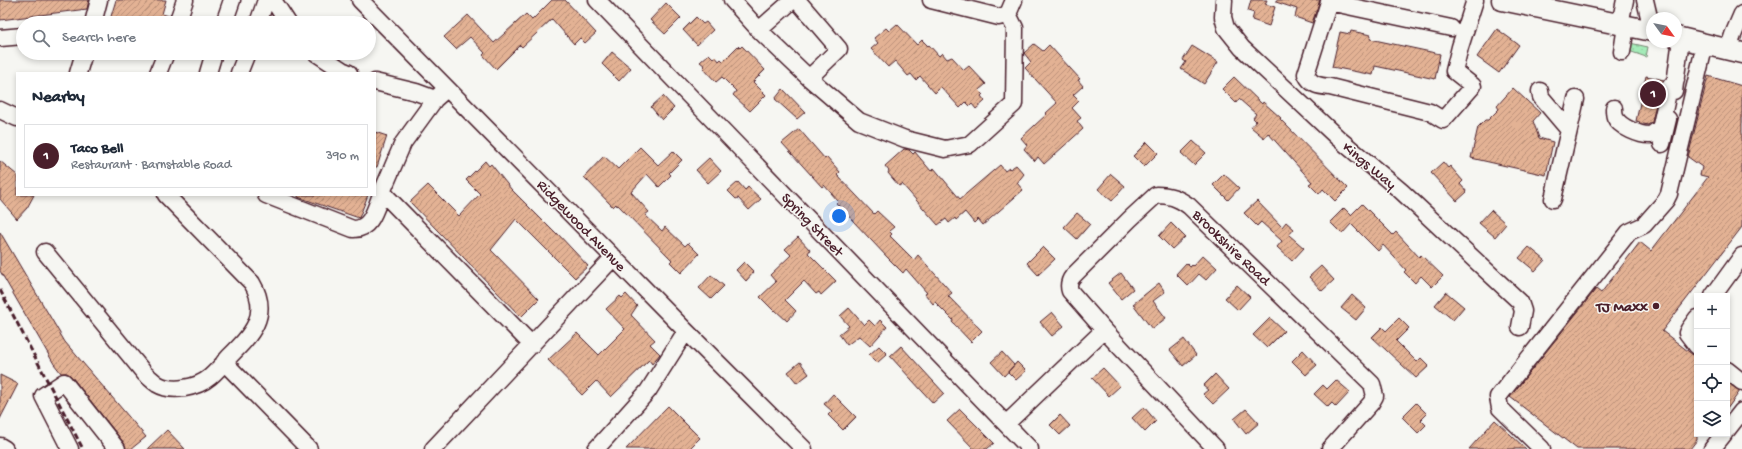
<!DOCTYPE html>
<html lang="en">
<head>
<meta charset="utf-8">
<style>
	:root { --surface:#fff; --page:#f2f2f3; --text:#1f2937; --muted:#747a83; --line:#e0e1e3; --accent:#4a1f2b }
	body { margin:0; font-family:"Gochi Hand",sans-serif; background:var(--page); color:var(--text) }
	.controls { position:absolute; right:12px; bottom:12px; display:grid; overflow:hidden; border-radius:0px; box-shadow:0 2px 6px #0003 }
	.controls button { width:36px; height:36px; display:grid; place-items:center; padding:0; border:0; border-bottom:1px solid var(--line); background:var(--surface); color:var(--text); font:20px sans-serif }
	.compass { position:absolute; left:1646px; top:12px; width:36px; height:36px; border-radius:50%; background:var(--surface); box-shadow:0 2px 6px #0003; rotate:123deg }
	.you { position:absolute; left:839px; top:216px; width:14px; height:14px; margin:-10px; border:3px solid #fff; border-radius:50%; background:#1a73e8; box-shadow:0 0 0 6px #1a73e833 }
	.badge { display:grid; place-items:center; width:26px; height:26px; border-radius:50%; background:var(--accent); color:#fff; font-size:13px; font-weight:700 }
	.pin { position:absolute; translate:-50% -50%; border:2px solid #fff; box-shadow:0 1px 4px #0006 }
	.list { margin:0; padding:0; list-style:none }
	h2 { display:flex; justify-content:space-between; align-items:center; height:52px; margin:0; padding:0 16px; font-size:17px }
	h2 small { font-size:13px; font-weight:400; color:var(--muted) }
	.list li { display:grid; grid-template-columns:26px 1fr auto; gap:12px; align-items:center; box-sizing:border-box; height:64px; margin:0 8px 8px; padding:0 8px; border:1px solid var(--line); border-radius:0px }
	.list b { display:block; font-size:15px; white-space:nowrap }
	.list p { margin:0; font-size:13px; white-space:nowrap; color:var(--muted) }
	.list em { font-size:13px; font-style:normal; color:var(--muted) }
	.icon { flex:none; width:22px; height:22px; fill:none; stroke:currentColor; stroke-width:2; stroke-linecap:round; stroke-linejoin:round }
	.map { position:relative; flex:none; width:1742px; height:449px; overflow:hidden }
	.search { position:absolute; background:var(--surface); box-shadow:0 2px 6px #0003; left:16px; top:16px; width:360px; height:44px; display:flex; align-items:center; gap:10px; box-sizing:border-box; padding:0 14px; border-radius:22px; color:var(--muted); font-size:15px }
	.panel { position:absolute; background:var(--surface); box-shadow:0 2px 6px #0003; left:16px; top:72px; width:360px; height:124px; border-radius:0px }
	.map>svg:first-child { display:block }
	.green { fill:url(#green-dots); stroke:#778572 }
	.building { fill:url(#building-hatch); stroke:#4a1f2b }
	.lines { fill:none; stroke-linecap:round; stroke-linejoin:round }
	.minor-casing { stroke:#4a1f2b; stroke-width:19 }
	.major-casing { stroke:#4a1f2b; stroke-width:23 }
	.minor { stroke:#f6f6f2; stroke-width:16 }
	.major { stroke:#f6f6f2; stroke-width:20 }
	.rail { stroke:#4a1f2b; stroke-width:3; stroke-dasharray:6 3; stroke-linecap:butt }
	.poi-dot { fill:#4a1f2b; stroke:#f6f6f2; stroke-width:1.5 }
	.labels { text-anchor:middle; stroke-width:3; stroke-linejoin:round; paint-order:stroke }
	.street-label { font-size:15px; fill:#4a1f2b; stroke:#f6f6f2 }
	.poi-label { font-size:15px; font-weight:bold; fill:#4a1f2b; stroke:#f6f6f2; text-anchor:end }
</style>
</head>
<body>
<div class="map">
<svg width="1742" height="449" viewBox="0 0 1742 449">
	<defs>
		<pattern id="green-dots" width="8" height="8" patternUnits="userSpaceOnUse"><rect width="8" height="8" fill="#a4ebb8"/><path d="M2 2h.1M6 6h.1" fill="none" stroke="#8fc99e" stroke-width="1.8" stroke-linecap="round"/></pattern>
		<pattern id="building-hatch" width="6" height="6" patternUnits="userSpaceOnUse"><rect width="6" height="6" fill="#e3b294"/><path d="M-1 1l2-2M0 6l6-6M5 7l2-2" fill="none" stroke="#ba9079"/></pattern>
	</defs>
	<rect width="100%" height="100%" fill="#f6f6f2"/>
	<filter id="ink" filterUnits="userSpaceOnUse"><feTurbulence type="fractalNoise" baseFrequency=".025" numOctaves="2"/><feDisplacementMap in="SourceGraphic" scale="8" xChannelSelector="R" yChannelSelector="G"/><feConvolveMatrix kernelMatrix="1 2 1 2 8 2 1 2 1" color-interpolation-filters="sRGB"/></filter>
	<g filter="url(#ink)">
		<path class="green" d="M1630 43 1648 47 1646 57 1629 51Z"/>
		<path class="building" d="M0 0H89L87 9 0 20Z
			M116 0H166L162 14 169 16 168 23H109Z
			M552 0H565L596 33 585 43 580 38 574 44 552 19 522 47 520 45 496 69 483 55 485 53 470 37 456 49 444 37 468 15 494 43 526 14 532 20Z
			M1251 0H1267L1265 4 1275 7 1269 26 1252 20 1254 13 1248 11Z
			M1276 0H1320L1312 23 1295 17 1297 9 1276 2Z
			M666 3 681 18 665 34 650 20Z
			M696 17 703 24 706 22 713 30 697 45 683 30Z
			M897 24 917 45 922 40 928 46 929 45 939 56 942 53 947 59 952 57 964 70 969 66 986 84 979 90 983 94 981 96 985 101 976 109 972 104 970 106 966 102 960 108 941 87 935 93 920 76 916 80 911 74 908 76 895 61 888 67 871 49 878 43 874 38 886 28 889 31Z
			M1497 29 1519 45 1499 73 1477 57Z
			M1351 31 1371 35 1370 39 1440 54 1435 79 1375 66 1373 75 1332 67 1340 32 1350 34Z
			M1034 44 1043 51 1049 45 1080 79 1078 80 1083 86 1073 95 1079 101 1072 108 1081 118 1077 121 1083 129 1044 164 1038 157 1035 161 1024 149 1027 145 1021 138 1047 114 1046 113 1057 103 1025 68 1031 62 1024 53Z
			M738 46 740 48 742 46 765 70 753 82 766 95 750 111 733 95 736 91 722 77 716 82 703 68 705 66 700 62 709 54 713 58 715 56 719 61 721 59 723 61Z
			M1192 46 1218 62 1204 84 1181 69 1186 62 1183 60Z
			M612 52 631 68 619 81 602 64Z
			M1646 76 1664 80 1660 86 1652 122 1648 125 1639 123 1640 122 1636 121Z
			M1708 76 1742 86V227L1662 331 1697 358V440L1690 449H1577L1510 397 1596 289 1601 293 1640 242 1651 251 1708 177 1700 175 1702 167 1688 157Z
			M1234 77 1262 104 1263 102 1281 118 1280 119 1348 188 1335 201 1323 189 1319 194 1309 184 1312 182 1268 133 1264 138 1251 127 1256 121 1253 118 1256 114 1239 99 1236 103 1222 89Z
			M1513 88 1540 113 1533 121 1539 138 1553 142 1546 175 1471 158 1478 127 1485 120H1488L1499 109 1497 106Z
			M783 89 805 112 797 119 775 99Z
			M663 96 674 108 662 120 651 107Z
			M799 129 825 159 827 157 840 172 837 175 874 214 877 211 894 227 889 231 892 234 890 236 914 260 918 255 952 293 948 296 982 331 971 342 952 322 953 320 935 302 933 304 925 294 927 293 906 269 903 273 888 258 836 203 838 201 824 185 822 187 782 143Z
			M375 132 387 136 377 167H375Z
			M1193 141 1206 153 1194 165 1181 153Z
			M1147 142 1158 153 1144 167 1133 156Z
			M640 147 658 165 673 151 682 160 669 173 671 175 659 187 647 174 631 192 649 212 645 215 662 231 665 227 685 246 688 243 699 254 681 273 670 262 672 260 618 205 617 206 616 204 613 207 584 177 604 156 618 169Z
			M904 149 909 150 913 154 915 152 931 171 934 168 960 199 1000 165 1005 171 1009 168 1010 169 1016 165 1024 174 1017 183 1023 190 983 225 978 219 974 223 965 212 956 220 955 218 949 223 946 219 938 225 902 184 899 186 888 173 889 171 885 166Z
			M709 158 721 171 708 183 696 170Z
			M0 161 17 175V195H34L27 208 17 219 0 199Z
			M485 161 489 166 491 164 511 189 556 234 557 233 588 266 575 278 516 219 491 250 539 299 521 317 410 202 428 185 459 216 480 194 466 180Z
			M1443 162 1448 168 1450 166 1463 181 1460 184 1467 192 1457 201 1431 173Z
			M1111 174 1125 186 1112 201 1098 189Z
			M1224 174 1239 188 1228 200 1213 185Z
			M738 182 745 190 748 187 761 199 749 210 738 198 736 199 728 191Z
			M298 195H368L359 218 298 197Z
			M1257 201 1282 227 1286 222 1294 229 1289 235 1304 248 1292 261 1277 247 1282 241 1261 222 1257 226 1244 213Z
			M1362 204 1393 235 1396 232 1419 257 1421 255 1443 276 1432 287 1421 276 1415 283 1404 272 1406 270 1383 245 1378 251 1351 224 1342 234 1330 222 1344 208 1351 215Z
			M1491 210 1506 224 1495 237 1479 223Z
			M1077 213 1090 224 1077 239 1064 227Z
			M1171 223 1185 237 1172 249 1159 236Z
			M0 232 65 342 146 437 131 449H126L124 443 71 376 67 373H61L54 364 0 271Z
			M798 237 810 250 808 253 836 281 821 295 819 292 816 294 804 281 785 300 796 311 787 321 775 310 774 311 760 297 776 282 770 275 791 255 785 249Z
			M1043 247 1055 259 1038 275 1027 263Z
			M1529 247 1545 260 1535 271 1519 258Z
			M1203 255 1217 268 1206 280 1199 274 1188 286 1176 274 1186 263 1190 267 1192 265 1193 266Z
			M744 262 754 272 746 281 736 270Z
			M1321 266 1334 280 1322 291 1309 277Z
			M1121 273 1133 289 1121 299 1108 283Z
			M711 275 724 286 711 299 699 288Z
			M1159 283 1165 292 1153 301 1166 318 1152 329 1133 304Z
			M1237 285 1250 297 1238 310 1225 298Z
			M1446 292 1464 307 1453 320 1435 305Z
			M626 294 637 306 631 315 655 340 650 344 660 354 652 364 649 360 611 397 596 381 582 395 548 360 577 333 599 355 625 329 606 309 620 296 622 298Z
			M1352 295 1366 308 1356 320 1341 308Z
			M849 308 864 325 869 320 875 326 880 320 887 327 870 346 859 336 847 345 839 334 849 326 840 316Z
			M1052 312 1064 326 1052 336 1040 322Z
			M1270 318 1284 331 1267 348 1253 335Z
			M1399 318 1409 328 1396 341 1417 362 1421 358 1429 366 1416 378 1372 337 1382 327 1386 331Z
			M1184 339 1196 355 1183 366 1170 350Z
			M879 346 887 354 877 363 869 355Z
			M901 346 944 393 933 403 890 356Z
			M1303 350 1317 365 1306 375 1292 361Z
			M1002 352 1014 365 1004 376 991 362Z
			M800 362 809 374 797 383 788 372Z
			M1017 362 1026 371 1016 380 1008 372Z
			M1103 368 1120 386 1109 396 1092 378Z
			M1215 374 1229 389 1213 404 1203 394 1208 390 1203 386Z
			M0 375 18 384 0 419Z
			M1336 380 1350 392 1336 407 1332 403 1328 407 1314 394 1323 385 1327 389Z
			M1727 382 1740 391 1727 409Z
			M833 394 856 417 843 430 828 415 832 411 824 404Z
			M1416 403 1427 414 1421 420 1426 425 1418 433 1402 417Z
			M668 406 700 438 689 449H626Z
			M1144 407 1156 421 1145 432 1132 418Z
			M960 409 994 443 987 449H974L947 421Z
			M1246 409 1259 423 1246 434 1234 419Z
			M1060 415 1070 426 1060 435 1050 425Z
			M1495 420 1526 449H1469Z
			M167 430 185 449H147Z"/>
		<g class="lines">
			<g class="minor-casing">
				<path id="minor" d="M273 0 288 23
					M360 0 686 331 804 449
					M597 0 1030 449
					M732 0 759 30 809 78 859 121 905 139 945 149 970 144 1014 104 1015 28 1008 14
					M797 0 839 49 809 78
					M931 0 999 17 1008 14 1014 0
					M1224 0 1223 17 1226 28 1242 48 1338 138 1401 191 1520 302 1523 311 1520 327
					M1645 0 1649 17V31
					M93 23 99 0
					M177 23 185 0
					M224 23 232 0
					M258 23 266 0
					M1620 24 1625 0
					M1451 28 1329 2 1306 74C1311 85 1318 86 1330 87L1430 112 1443 120 1473 86 1454 71 1460 47 1475 0
					M759 30 793 0
					M0 38 23 36
					M1728 50 1733 35 1742 14
					M1622 52 1626 26
					M316 53 342 70 349 73
					M78 73 84 53
					M158 73 166 53
					M208 73 214 53
					M239 73 247 53
					M375 82 416 92 435 99 443 92
					M1540 91 1541 97 1569 130 1576 99
					M1674 91 1681 39
					M1614 108C1614 111 1614 114 1615 117 1619 127 1641 136 1651 135L1659 129 1661 125 1669 88 1676 80
					M0 110 17 118
					M1662 144 1668 119
					M382 192 403 143 435 99
					M266 195 353 229C372 230 376 206 382 192L532 345
					M1553 199 1569 130
					M45 252 145 374C149 377 153 381 157 384 172 393 197 388 210 377 217 371 223 364 229 357 251 335 271 315 252 283L166 195
					M1713 296 1742 256
					M1697 318 1689 329 1687 333 1697 346
					M224 362 309 449
					M1727 370 1742 382
					M1006 424 1104 330
					M1727 430 1742 411
					M0 446 5 449
					M70 449 43 396 64 382 117 449
					M433 449 614 257
					M596 449 648 391 686 331
					M1216 449 1104 330 1070 291C1068 285 1069 281 1073 276L1130 219 1156 195C1170 195 1178 198 1189 206L1372 384 1375 396 1371 403 1330 449
					M1542 449 1500 408 1498 397 1629 232 1644 225 1666 200 1669 194 1705 44
					M1712 449 1724 434"/>
			</g>
			<g class="major-casing">
				<path id="major" d="M1502 0 1652 31
					M1676 37 1742 53"/>
			</g>
			<use href="#minor" class="minor"/>
			<use href="#major" class="major"/>
			<path class="rail" d="M0 290 83 449"/>
		</g>
	</g>
	<circle class="poi-dot" cx="1656" cy="306" r="4"/>
	<g class="labels">
		<g class="street-label">
			<text transform="translate(1370 165) rotate(40)" y="5">Kings Way</text>
			<text transform="translate(813 224) rotate(46)" y="5">Spring Street</text>
			<text transform="translate(582 225) rotate(46)" y="5">Ridgewood Avenue</text>
			<text transform="translate(1232 247) rotate(44)" y="5">Brookshire Road</text>
		</g>
		<g class="poi-label">
			<text x="1648" y="311">TJ Maxx</text>
		</g>
	</g>
</svg>
<div class="controls">
<button>+</button>
<button>−</button>
<button><svg class="icon" aria-label="locate" viewBox="0 0 24 24"><circle cx="12" cy="12" r="6"/><path d="M12 2v4M12 18v4M2 12h4M18 12h4"/></svg></button>
<button><svg class="icon" aria-label="layers" viewBox="0 0 24 24"><path d="M12 4l9 5-9 5-9-5zM3 14l9 5 9-5"/></svg></button>
</div>
<svg class="compass" viewBox="-18 -18 36 36"><path d="M0-13l5 13h-10z" fill="#e53935"/><path d="M0 13l5-13h-10z" fill="#747a83"/></svg>
<div class="you"></div>
<div class="pin badge" style="left:1653px;top:94px">1</div>
<div class="search"><svg class="icon" aria-label="search" viewBox="0 0 24 24"><circle cx="10" cy="10" r="6"/><path d="M15 15l6 6"/></svg>Search here</div>
<section class="panel">
<h2>Nearby<small></small></h2>
<ul class="list">
<li><span class="badge">1</span><div><b>Taco Bell</b><p>Restaurant · Barnstable Road</p></div><em>390 m</em></li>
</ul>
</section>
</div>
</body>
</html>
